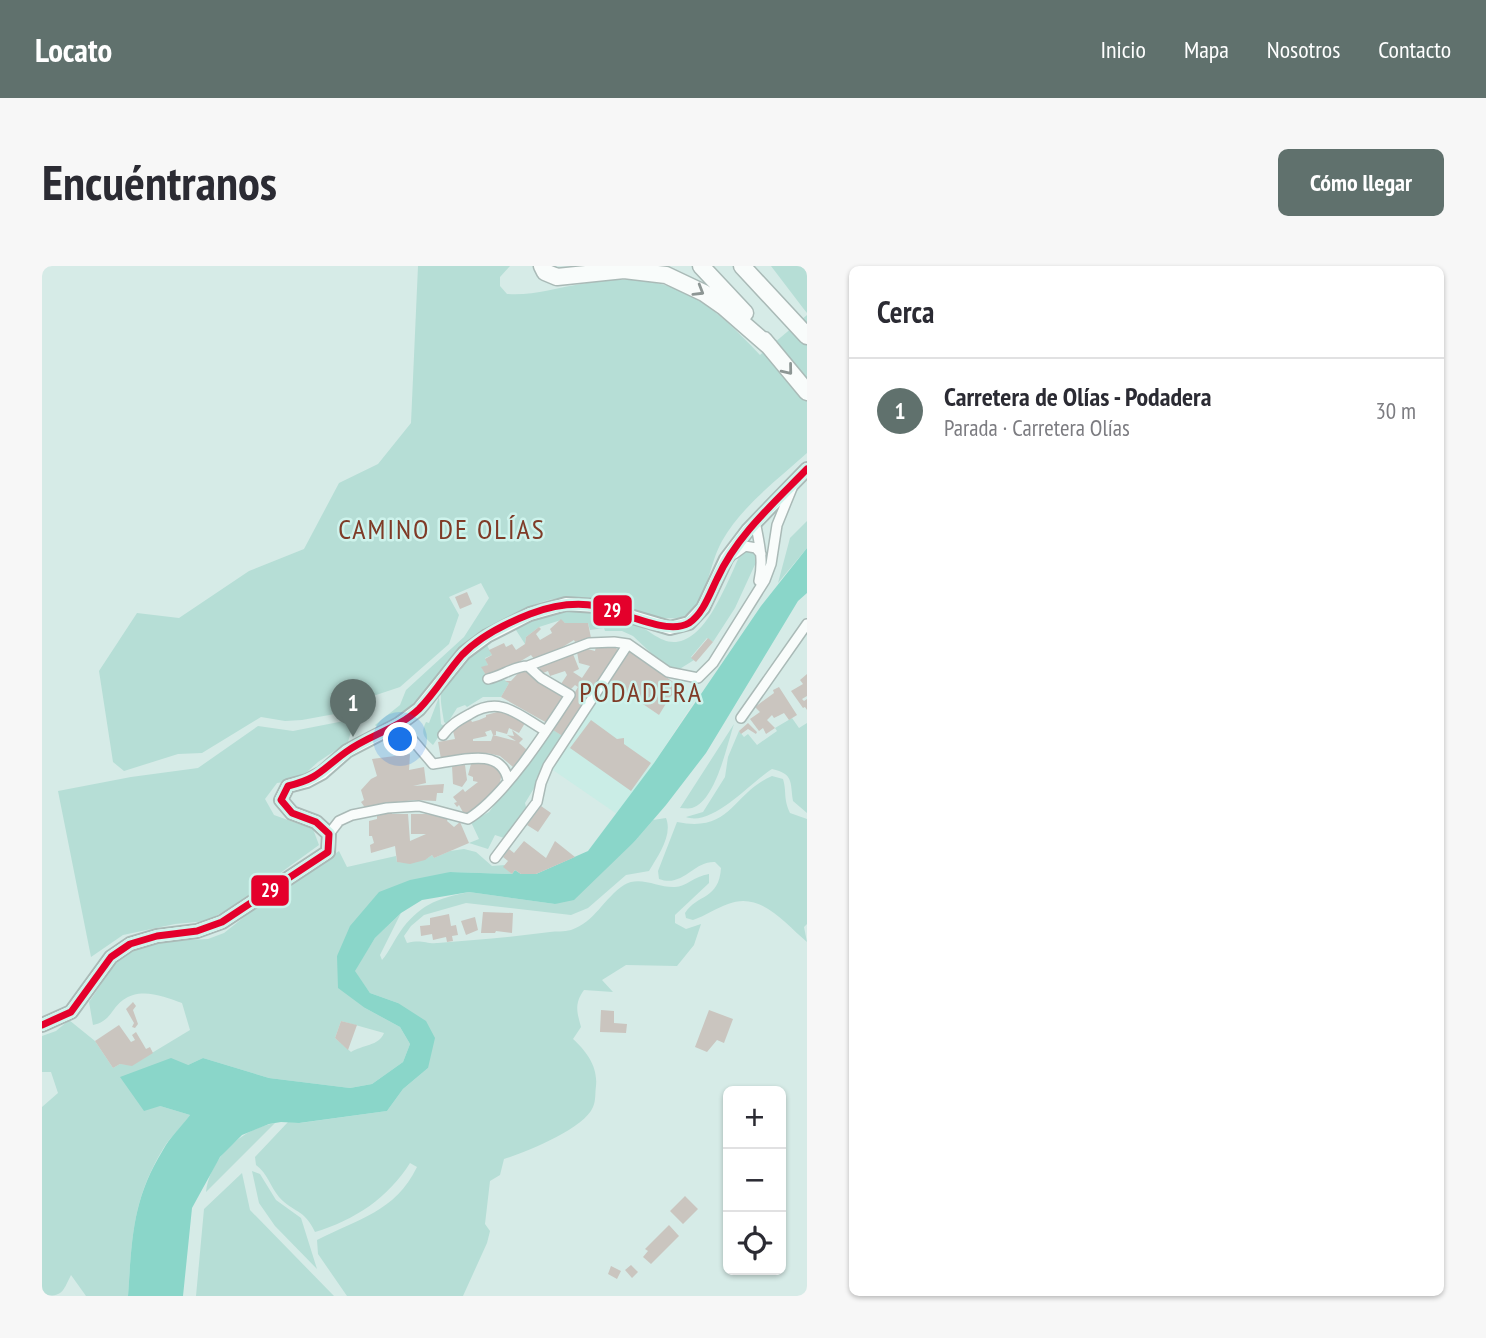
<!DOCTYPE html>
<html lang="es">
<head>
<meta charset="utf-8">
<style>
	:root { --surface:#fff; --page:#f7f7f7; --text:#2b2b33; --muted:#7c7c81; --line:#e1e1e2; --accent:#60716d }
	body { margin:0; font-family:"PT Sans Narrow",sans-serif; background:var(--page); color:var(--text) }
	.controls { position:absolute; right:21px; bottom:21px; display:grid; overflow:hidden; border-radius:10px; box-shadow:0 2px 5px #0004 }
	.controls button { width:63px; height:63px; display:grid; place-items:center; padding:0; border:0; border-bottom:2px solid var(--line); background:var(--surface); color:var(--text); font:35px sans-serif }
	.you { position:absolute; left:359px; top:474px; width:24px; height:24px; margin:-18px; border:5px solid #fff; border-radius:50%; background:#1a73e8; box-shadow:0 0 0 10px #1a73e833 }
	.badge { display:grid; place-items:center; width:46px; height:46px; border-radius:50%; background:var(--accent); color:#fff; font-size:23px; font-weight:700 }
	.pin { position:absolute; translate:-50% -58px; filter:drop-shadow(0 2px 4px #0008) }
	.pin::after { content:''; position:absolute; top:37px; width:24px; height:21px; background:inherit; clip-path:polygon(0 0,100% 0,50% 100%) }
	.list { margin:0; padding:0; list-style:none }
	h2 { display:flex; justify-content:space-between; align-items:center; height:91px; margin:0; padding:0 28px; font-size:30px }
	h2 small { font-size:23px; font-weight:400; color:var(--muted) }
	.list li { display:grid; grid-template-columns:46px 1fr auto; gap:21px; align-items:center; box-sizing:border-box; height:105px; padding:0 28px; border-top:2px solid var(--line) }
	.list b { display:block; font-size:26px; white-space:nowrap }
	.list p { margin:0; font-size:23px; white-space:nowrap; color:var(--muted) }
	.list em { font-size:23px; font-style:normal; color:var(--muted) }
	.icon { flex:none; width:38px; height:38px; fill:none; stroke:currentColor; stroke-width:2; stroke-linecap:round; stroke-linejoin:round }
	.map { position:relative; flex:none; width:765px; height:1030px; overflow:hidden; border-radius:10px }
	header { display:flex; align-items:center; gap:42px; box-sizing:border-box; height:98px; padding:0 35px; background:var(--accent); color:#fff }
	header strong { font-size:33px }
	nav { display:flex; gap:38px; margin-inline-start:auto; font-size:24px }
	.intro { display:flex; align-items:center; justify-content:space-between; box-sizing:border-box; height:168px; padding:0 42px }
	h1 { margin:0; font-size:49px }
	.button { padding:18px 32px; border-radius:10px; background:var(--accent); color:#fff; font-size:24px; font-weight:700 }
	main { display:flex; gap:42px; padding:0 42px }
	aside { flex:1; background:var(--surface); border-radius:10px; box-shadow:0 2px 5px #0004 }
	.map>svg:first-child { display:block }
	.built { fill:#caede6 }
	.green { fill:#b6ded6; fill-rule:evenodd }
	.water { fill:#8ad6c9 }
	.building { fill:#cac5bf }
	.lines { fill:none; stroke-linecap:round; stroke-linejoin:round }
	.street-casing { stroke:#aabab7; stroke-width:12 }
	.secondary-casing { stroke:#aabab7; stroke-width:16 }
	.highway-casing { stroke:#aabab7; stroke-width:19 }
	.street { stroke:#f9fcfb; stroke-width:9 }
	.secondary { stroke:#f9fcfb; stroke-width:12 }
	.highway { stroke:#f9fcfb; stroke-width:16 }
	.bus-1-casing { stroke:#cef3ec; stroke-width:12 }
	.bus-1 { stroke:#e4002b; stroke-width:7 }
	.oneway { stroke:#8d9694 }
	.labels { text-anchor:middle; stroke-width:5; stroke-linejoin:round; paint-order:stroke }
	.neighbourhood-label { font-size:28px; letter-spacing:2px; fill:#7f3b27; stroke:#cef3ec }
	.line-badge { stroke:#cef3ec; stroke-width:2.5 }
	.badge-label { font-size:19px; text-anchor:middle; font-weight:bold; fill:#fff }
</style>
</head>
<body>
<header>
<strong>Locato</strong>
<nav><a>Inicio</a><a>Mapa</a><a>Nosotros</a><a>Contacto</a></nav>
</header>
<div class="intro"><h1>Encuéntranos</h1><a class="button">Cómo llegar</a></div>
<main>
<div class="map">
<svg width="765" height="1030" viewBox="0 0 765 1030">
	<rect width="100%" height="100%" fill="#d6ebe7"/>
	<path class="built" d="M567 415 617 449 636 418 655 431 612 497 575 548 508 502Z"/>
	<path class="green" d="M376 0H468L458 11V20L465 28C490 30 514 22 539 18 624 3 662 29 718 89L765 49V187C735 214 700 240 680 275 667 298 667 328 647 347 624 367 546 324 507 334 479 341 431 367 412 389 385 420 374 443 336 462L333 459 358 439 364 424 422 371 447 332 439 317 407 331 417 349 407 378 358 421 328 431 309 445 260 454 243 455 219 451 160 487 136 488 82 505 71 496 57 405 95 347 137 352 207 305 262 283 297 217 336 198 369 157Z
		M729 0H765V47L761 42Z
		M765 255V282L736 317 748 272Z
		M706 284 714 287 716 292 693 342 671 376 665 372 649 391 652 394 636 404 625 402 591 370 580 365H563L562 362 548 364 546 357H523L519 354 497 361 484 371 483 378 472 361C490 350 518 340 539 342 555 344 575 350 590 356 612 365 626 389 653 367 671 353 688 311 698 289Z
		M445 379 450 389 443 392 446 399 440 402 445 411 441 413 443 415 442 417 461 413 467 417 459 431H441L425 441 423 439 415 442 405 458 402 456C401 448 398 436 399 428 402 411 430 386 445 379Z
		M397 431 399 458 403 461 391 479C382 471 378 468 384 456L387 457Z
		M750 452 757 462 765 457V547L751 535C748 516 752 508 730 503 708 517 670 561 644 551L661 546 683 511 686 491 697 465 702 471 706 468 715 479 735 465 733 462Z
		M302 455 308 457 309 466 306 476 276 496 256 514 235 517 223 533 232 549 271 563 277 579 198 636 165 655 133 658 81 669 49 691 16 525 89 511 156 502 216 460 251 465Z
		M692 458C685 478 674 535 650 542 646 543 642 542 638 542Z
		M510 463 522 471 494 513V519L483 537 485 545 462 572 453 569 446 583 427 577 437 573 429 556 447 546Z
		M730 510 741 513C745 527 741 532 748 547L765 553V658L762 661 765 676C742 657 719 625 686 638 674 642 663 650 651 654L644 652 643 647C655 628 677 634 679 602L673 596C651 595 641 622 617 613L616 605 635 556C690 567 690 527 730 510Z
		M624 552C631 569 616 590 607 605L584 609 546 642 529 649 424 637 382 649 369 660 362 670 365 677C380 673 383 678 396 677 433 674 471 671 508 666 514 665 522 666 529 664 553 656 562 632 582 619 598 609 616 622 633 621 644 621 652 610 667 608V617L633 649V657L644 663 659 658 652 679 635 700 584 699 560 714 571 726 542 724C532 738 535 746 539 761L531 773C544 785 556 800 554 820 553 826 554 835 551 841 542 863 484 886 462 893L458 909 448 915 443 958 448 965 445 977 421 1030H305L276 988 275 974C316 953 353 946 375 901L368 897C346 932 313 954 273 966 262 942 251 947 237 931 228 920 226 908 214 899L213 891 246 856 258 857 345 845 361 823 386 802 356 737 328 727 312 705 333 672 359 647 338 689 340 694C347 686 351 676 358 666 376 640 395 632 427 626L513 638 593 575 611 554Z
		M422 583 434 586 450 600 463 599 462 601 470 608 408 606 295 690 323 742 358 761 368 778 361 796 330 818 308 822 227 812 161 792 146 799 118 840 148 849C140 861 128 871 121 883 90 934 90 973 86 1030H44L29 1009C20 1027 21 1030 0 1030V841L16 827 9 806H0V770L14 765 27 754 53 775 71 802 78 798 90 799 148 764 140 737C122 730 98 721 81 734 68 744 69 755 51 759L47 736 76 693 98 680 129 675 166 673 182 667 216 640 297 585 305 601 354 590 355 596C367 597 381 596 390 589L392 592 408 585ZM299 755 342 767C337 780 320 779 309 786L293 772Z
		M233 857 164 926C168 892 199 863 233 857Z
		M210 905 218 908 234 934 259 952 275 1003 233 960 217 937Z
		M200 907 208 944 292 1030H154L162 943Z"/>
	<path class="water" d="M765 282V327L756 335 664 487 624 539 593 575 532 634 513 638 427 626 380 634 359 647 333 672 313 705 328 727 356 737 384 755 393 772 386 802 361 823 345 845 257 857 239 856 227 858 200 869 178 891 150 942 141 1030H86C90 973 90 934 121 884 128 871 139 861 148 849L118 840 102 845 78 811 129 792 146 799 161 792 227 812 308 822 330 818 361 796 368 778 358 761 323 742 296 722 295 690 308 660 337 626 368 614 408 606 470 608 473 604 479 608H494L546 585 612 497 719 340Z"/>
	<path class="building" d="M425 326 430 338 418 343 413 331Z
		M519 353 523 357H546L549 372 533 376 532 374 519 382 492 393 489 389 460 406 445 411 439 401 446 399 443 393 450 389 447 384 462 377 464 381 470 378 474 384 483 378 484 371 497 361 499 363 494 368 498 374 510 367 508 363Z
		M666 372 671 376 654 396 649 392Z
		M554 380 573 381 578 386 522 471 511 464 536 421 533 419 528 424 519 418 525 409 523 405 508 410 506 405 501 407 498 405V400L531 388 537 403 531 406 540 412 548 400 537 397 535 386 542 382 553 385Z
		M587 384 638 421 628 431 617 449 567 415Z
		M480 403 521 430V433L505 457 459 431 467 417 463 415H469Z
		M765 408V430L760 433 762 435 765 433V444L763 441 761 442 749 425 761 418 758 414Z
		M737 421 755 449 747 454 742 447 732 452 730 449 725 454 733 462 724 468 721 462 717 465 708 453 718 446 713 441 732 427 731 424Z
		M459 445 483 457 477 467 467 462 465 468 454 465V469H451L449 464 443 466 445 470 431 473V475H449L451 469 474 475 465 469 472 470 470 464 481 473 477 477 485 484 471 501 458 490 445 487 399 493 396 476 413 473 410 461 429 454 430 456 437 454 444 451V449Z
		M549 454 575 473 582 472V478L609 497 589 525 528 482Z
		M706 457 715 466 714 468 706 463 699 468 697 465Z
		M368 488 367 504 382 501 384 517 371 520 402 518 401 527H395L394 535 373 534 346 537 324 543 319 536 322 534 319 524 329 513 335 510 330 493Z
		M449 496 460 506 458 517 449 529 426 548H422L417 539 415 541 412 537 415 536 411 531 421 523 423 526 436 516 431 515V511L426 509 429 498 444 497 447 499Z
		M423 499 425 514 420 521 411 518 410 500Z
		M499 540 509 547 496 566 485 559Z
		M350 546V548H366L368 575 384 568H369V548H384L406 552 405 555 412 561 418 556 427 577 392 592 390 589 383 594 368 598 355 596 353 580 329 587 328 579 332 577 330 570H327V555L335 553V550Z
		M482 575 504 592 513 575 533 591 494 608H479L473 604 470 608 461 601 466 595 461 591 467 583 472 587Z
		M441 646 471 647 470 667 454 665 453 667H439Z
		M407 648 409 660 414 659 416 669 410 670 411 675 405 676 404 671 391 674 390 668 379 670 378 660 388 659V652Z
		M433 651 436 664 424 669 419 655Z
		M91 736 94 740 91 744 96 758 93 762 90 761 92 757 84 743Z
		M559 744 572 745V757L585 758 584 767 558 766Z
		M667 744 691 753 682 777 675 774 665 786 653 781Z
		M299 755 315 759 306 784 293 772Z
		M77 759 89 776 93 774 90 769 94 766 104 783 108 781 111 787 90 800 78 798 71 802 53 775Z
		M643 930 656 943 641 958 628 945Z
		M627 959 637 970 609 998 601 991 606 985 603 983Z
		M589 999 596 1006 590 1012 583 1004Z
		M569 1000 579 1005 575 1013 566 1008Z"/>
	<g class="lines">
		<g class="street-casing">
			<path id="street" d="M713 255C717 276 722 294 717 315
				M692 288 703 280 714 282 719 288
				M446 413C460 410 472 400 486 400L547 377 572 376 586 378 626 406 656 412 671 397 723 314 729 298 735 259 750 222
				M699 452 765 358
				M357 458 391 498C417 495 459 480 466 514
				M401 469C408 459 417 454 428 448 459 429 476 449 504 465
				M287 568 297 555 310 549 345 542 377 540 426 553C462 531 504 466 528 429L499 412 486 400
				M453 592 495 536 499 517 506 500 586 378"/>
		</g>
		<g class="secondary-casing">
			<path id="secondary" d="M0 759 29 746 69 691 88 678 115 670 155 665 180 656 286 586 287 568 274 556 250 547 239 534 246 520 265 515 280 507 305 485 357 458 377 443 422 387 445 370 488 348 524 338 554 340 628 362 647 357 661 342 684 293 706 264 765 203"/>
		</g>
		<g class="highway-casing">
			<path id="highway" d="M500 0 503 6 515 11 582 4 624 9 662 27 682 41 728 81
				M659 0 703 47
				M700 0 765 70
				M722 74 765 126"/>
		</g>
		<use href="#street" class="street"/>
		<use href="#secondary" class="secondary"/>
		<use href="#highway" class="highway"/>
		<g class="bus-1-casing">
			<path id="bus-1" d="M0 759 29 746 69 691 88 678 115 670 155 665 180 656 286 586 287 568 274 556 250 547 239 534 246 520C278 512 279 504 304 486 327 469 356 463 377 443 393 427 405 406 420 389 437 371 465 357 488 348 509 340 533 336 555 340 579 345 625 370 647 357 661 348 668 327 675 313 695 269 732 237 765 203"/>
		</g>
		<use href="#bus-1" class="bus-1"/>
	</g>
	<defs><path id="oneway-chevron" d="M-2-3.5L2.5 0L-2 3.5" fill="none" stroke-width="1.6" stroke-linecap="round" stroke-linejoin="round" transform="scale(1.75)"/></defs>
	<g class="oneway">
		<use href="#oneway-chevron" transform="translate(657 25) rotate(31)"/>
		<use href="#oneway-chevron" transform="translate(746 104) rotate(51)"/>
	</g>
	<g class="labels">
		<g class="neighbourhood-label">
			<text x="400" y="273">CAMINO DE OLÍAS</text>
			<text x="599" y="436">PODADERA</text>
		</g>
	</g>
	<g class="line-badge">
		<rect x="550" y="328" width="41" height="33" rx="7" fill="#e4002b"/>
		<rect x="208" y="608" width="40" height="33" rx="7" fill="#e4002b"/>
	</g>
	<g class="badge-label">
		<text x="570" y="351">29</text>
		<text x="228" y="631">29</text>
	</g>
</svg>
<div class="controls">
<button>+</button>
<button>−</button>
<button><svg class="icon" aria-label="locate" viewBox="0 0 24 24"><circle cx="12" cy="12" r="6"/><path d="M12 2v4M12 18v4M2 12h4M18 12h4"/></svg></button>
</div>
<div class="you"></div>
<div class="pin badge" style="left:311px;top:471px">1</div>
</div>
<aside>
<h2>Cerca<small></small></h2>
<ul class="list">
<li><span class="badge">1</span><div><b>Carretera de Olías - Podadera</b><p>Parada · Carretera Olías</p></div><em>30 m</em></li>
</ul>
</aside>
</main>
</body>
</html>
